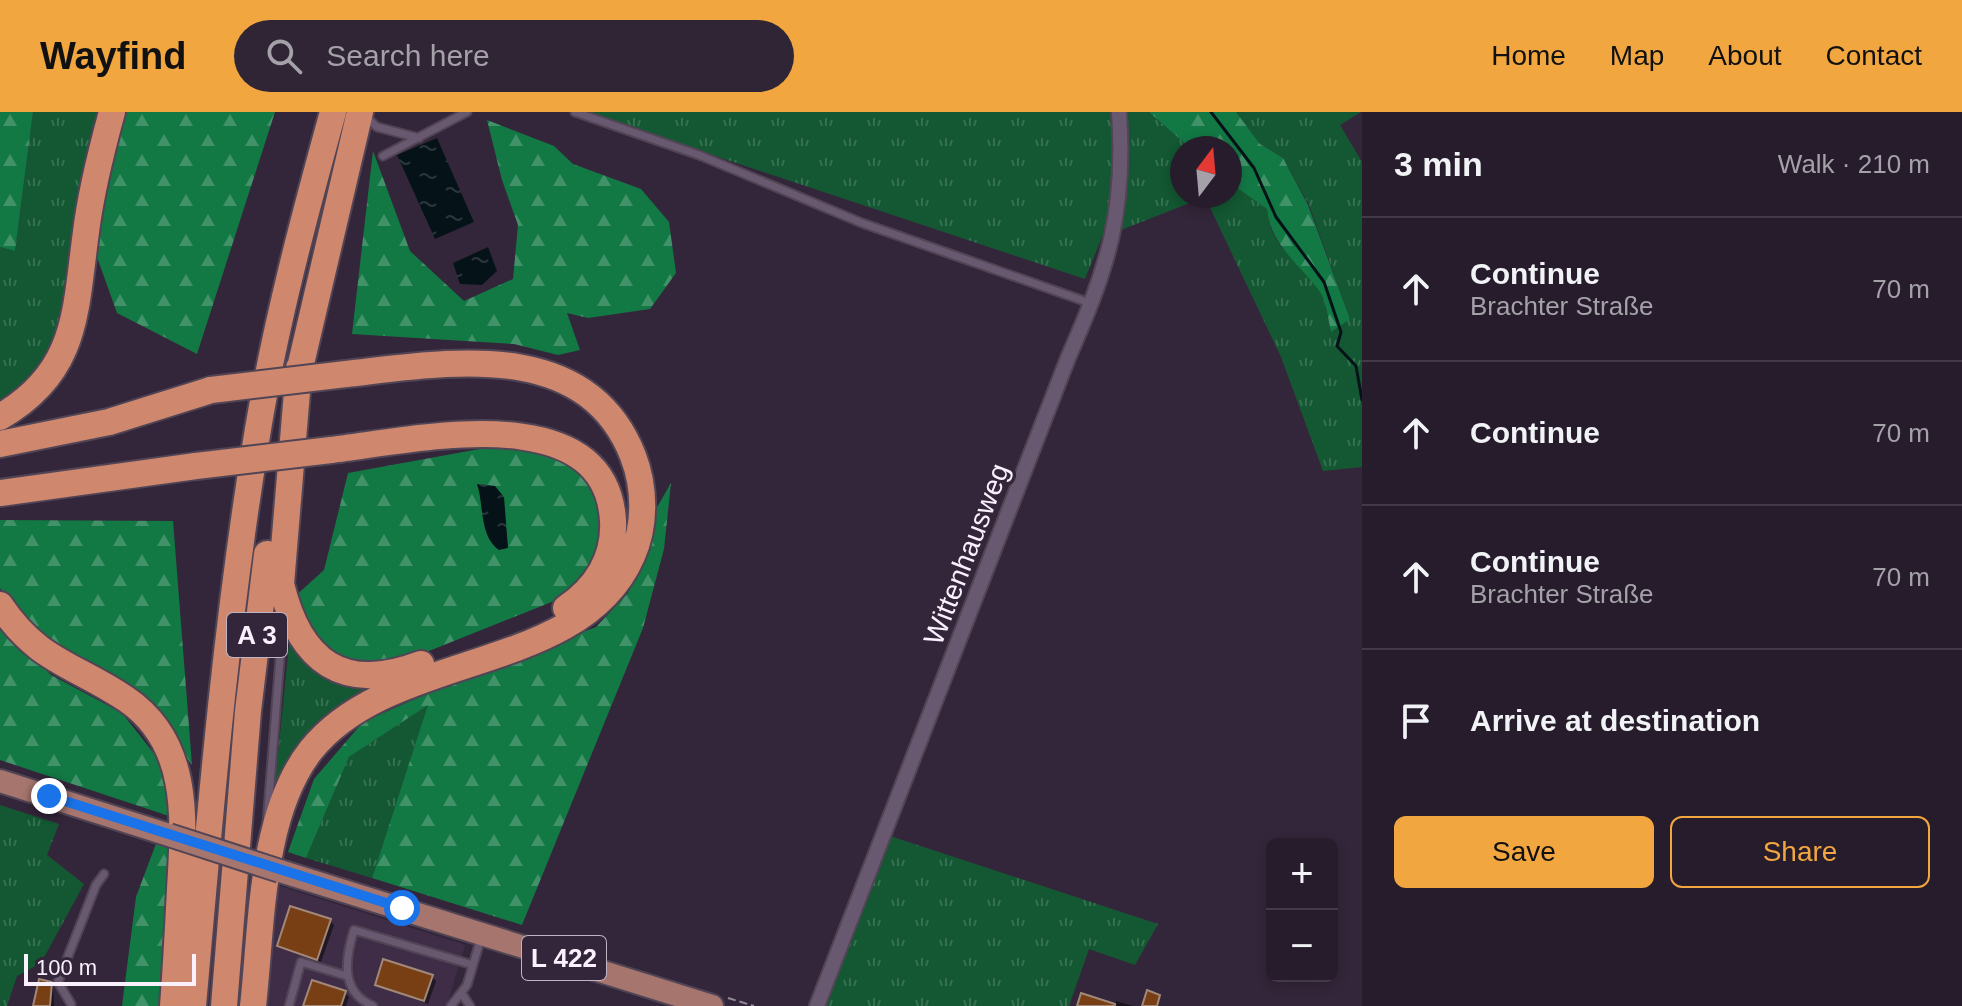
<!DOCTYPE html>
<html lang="en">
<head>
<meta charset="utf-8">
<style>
	:root { --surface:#271c2c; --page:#2f2534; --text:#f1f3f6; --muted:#a4a1a9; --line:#433a48; --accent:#f1a63f }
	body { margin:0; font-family:Arial,sans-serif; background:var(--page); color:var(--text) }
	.controls { position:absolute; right:24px; bottom:24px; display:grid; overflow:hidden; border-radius:12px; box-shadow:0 4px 12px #0003 }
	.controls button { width:72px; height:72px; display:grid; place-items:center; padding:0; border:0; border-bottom:2px solid var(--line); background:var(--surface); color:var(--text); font:40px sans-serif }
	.compass { position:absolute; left:1170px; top:24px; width:72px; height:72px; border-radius:50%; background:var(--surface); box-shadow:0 4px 12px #0003; rotate:16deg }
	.scale { position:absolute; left:24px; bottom:20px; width:172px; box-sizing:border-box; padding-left:8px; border:4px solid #faf1fe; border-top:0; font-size:22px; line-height:28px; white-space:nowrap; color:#faf1fe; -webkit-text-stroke:6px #34263a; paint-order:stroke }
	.stop { position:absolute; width:24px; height:24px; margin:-18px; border:6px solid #1a73e8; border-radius:50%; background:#fff }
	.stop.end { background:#1a73e8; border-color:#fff; box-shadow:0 2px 8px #0008 }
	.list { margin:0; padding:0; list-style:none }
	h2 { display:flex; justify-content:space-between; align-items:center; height:104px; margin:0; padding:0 32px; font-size:34px }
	h2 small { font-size:26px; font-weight:400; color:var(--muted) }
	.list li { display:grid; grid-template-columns:52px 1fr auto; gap:24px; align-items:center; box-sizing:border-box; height:144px; padding:0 32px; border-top:2px solid var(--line) }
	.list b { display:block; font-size:30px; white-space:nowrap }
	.list p { margin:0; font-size:26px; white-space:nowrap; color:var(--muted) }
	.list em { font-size:26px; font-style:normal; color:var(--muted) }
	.actions { display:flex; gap:16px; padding:24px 32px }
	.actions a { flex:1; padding:18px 0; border:2px solid var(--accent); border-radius:12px; text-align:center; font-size:28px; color:var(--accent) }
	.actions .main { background:var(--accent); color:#111 }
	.icon { flex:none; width:44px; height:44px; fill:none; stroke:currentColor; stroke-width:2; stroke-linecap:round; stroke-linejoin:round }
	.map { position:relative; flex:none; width:1362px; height:894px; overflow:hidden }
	header { display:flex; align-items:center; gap:48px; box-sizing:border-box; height:112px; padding:0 40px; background:var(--accent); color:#111 }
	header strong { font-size:38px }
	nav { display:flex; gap:44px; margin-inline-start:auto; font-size:28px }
	.search { width:560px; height:72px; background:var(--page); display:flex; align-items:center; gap:20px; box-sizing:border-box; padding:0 28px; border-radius:44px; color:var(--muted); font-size:30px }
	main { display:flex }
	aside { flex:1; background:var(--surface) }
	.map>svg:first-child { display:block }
	.built { fill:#3f2d47 }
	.grass { fill:url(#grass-tufts) }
	.forest { fill:url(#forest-firs) }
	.water { fill:url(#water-ripples) }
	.shadow { fill:#0007 }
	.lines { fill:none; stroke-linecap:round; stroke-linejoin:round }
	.stream { stroke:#051319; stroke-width:3 }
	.building { fill:#783f14; stroke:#a28878; stroke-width:2 }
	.service-casing { stroke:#514455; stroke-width:11 }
	.minor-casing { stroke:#514455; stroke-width:18 }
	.primary-casing { stroke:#514455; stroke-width:26 }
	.motorway-casing { stroke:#514455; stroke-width:30 }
	.path { stroke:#958a9a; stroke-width:2; stroke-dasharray:8 4; stroke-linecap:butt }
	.service { stroke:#695970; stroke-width:7 }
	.minor { stroke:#695970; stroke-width:14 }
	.primary { stroke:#a6756e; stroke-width:22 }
	.motorway { stroke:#cf876d; stroke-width:26 }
	.primary-bridge-casing { stroke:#514455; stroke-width:26; stroke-linecap:butt }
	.motorway-bridge-casing { stroke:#514455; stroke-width:30; stroke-linecap:butt }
	.primary-bridge { stroke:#a6756e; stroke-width:22 }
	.motorway-bridge { stroke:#cf876d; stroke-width:26 }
	.route { stroke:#1a73e8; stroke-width:10 }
	.labels { text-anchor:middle; stroke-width:7; stroke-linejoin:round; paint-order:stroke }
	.shield { fill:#34263a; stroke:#bfb4c3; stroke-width:2 }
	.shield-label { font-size:26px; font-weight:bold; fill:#faf1fe }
	.street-label { font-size:28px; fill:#faf1fe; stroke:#34263a }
</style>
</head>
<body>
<header>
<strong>Wayfind</strong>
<div class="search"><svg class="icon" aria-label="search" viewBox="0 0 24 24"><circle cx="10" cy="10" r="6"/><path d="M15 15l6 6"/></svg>Search here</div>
<nav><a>Home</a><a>Map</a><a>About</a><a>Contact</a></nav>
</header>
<main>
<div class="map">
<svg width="1362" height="894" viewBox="0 0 1362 894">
	<defs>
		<pattern id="grass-tufts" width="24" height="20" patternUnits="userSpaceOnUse" patternTransform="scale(2)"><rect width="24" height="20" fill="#135832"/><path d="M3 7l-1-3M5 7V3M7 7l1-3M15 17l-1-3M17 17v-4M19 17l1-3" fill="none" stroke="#367051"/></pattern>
		<pattern id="forest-firs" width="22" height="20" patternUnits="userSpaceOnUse" patternTransform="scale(2)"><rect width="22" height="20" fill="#127844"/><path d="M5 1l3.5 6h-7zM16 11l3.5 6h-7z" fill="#419269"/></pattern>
		<pattern id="water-ripples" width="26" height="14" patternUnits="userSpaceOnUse" patternTransform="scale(2)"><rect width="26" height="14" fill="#051319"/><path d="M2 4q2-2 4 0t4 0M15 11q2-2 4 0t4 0" fill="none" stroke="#2a363c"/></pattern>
	</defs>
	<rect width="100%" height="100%" fill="#34263a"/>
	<path class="built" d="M279 774 465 833 449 886 451 894H267Z"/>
	<path class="grass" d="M33 0H99L64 212 32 262 8 289 0 293V135L15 139Z
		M583 0H1119L1113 98 1085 167Z
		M1128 0H1149L1190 36H1182V84H1230V71L1267 97C1270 142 1308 151 1321 181 1326 193 1328 207 1331 219L1350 207 1309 93 1283 46 1260 32 1236 0H1361L1340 13 1362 50V355L1323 359 1281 245 1205 85 1121 118Z
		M290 522 382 572C323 604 304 623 274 683Z
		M429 592 372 766 306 746 349 645Z
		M0 693 59 712 47 743 84 772 41 851 17 864 7 894H0Z
		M887 723 1158 812 1135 853 1089 837 1069 894H822Z"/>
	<path class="forest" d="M0 0H33L15 139 0 135Z
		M126 0H275L197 242 117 201 97 145 108 65Z
		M1149 0H1236L1260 32 1283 46 1308 93 1350 207 1331 220C1328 207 1326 187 1318 177 1298 151 1270 132 1267 97L1230 71V36H1190Z
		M487 8 554 34 573 52 641 77 669 110 676 161 650 197 588 206 567 201 580 238 558 243 514 232 352 222 373 39 410 139 464 189 513 167 518 113 502 68Z
		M496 334 549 341 581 357 600 386 605 409 593 459 569 483 409 547 373 555 345 552 322 534 292 487 324 458 348 361Z
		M671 371 664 437 643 516 522 813 372 766 428 593 349 645 306 746 288 740 314 667 363 610 444 574 596 515 628 481 650 431 656 397Z
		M0 408 173 409 192 653 162 611 59 543 4 482 0 476Z
		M0 511 51 563 122 601 163 653 172 705 0 648Z
		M157 729 176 743 166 894H122L136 785Z"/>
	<path class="water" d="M437 26 474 110 435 127 397 43Z
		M488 135 497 159 482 173 460 172 453 151Z
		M477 372 495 374 504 385 508 436 499 438C479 424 484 392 477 372Z"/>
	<path class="shadow" d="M330 809 334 813 321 850 279 834Z
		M432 865 436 869 428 892 377 873Z
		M53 874 54 894H35L50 886Z
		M345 881 349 885 346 894H305Z
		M1116 889 1133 894H1079H1115Z"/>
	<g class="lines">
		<path class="stream" d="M1211 0 1254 56 1276 105 1324 170 1341 220 1337 234 1356 254 1362 288"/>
	</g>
	<path class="building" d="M290 794 331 807 317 848 277 834Z
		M383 847 433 863 424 889 375 873Z
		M39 867 52 870 50 894H33Z
		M312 868 346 879 341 894H303Z
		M1147 878 1160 883 1157 894H1142Z
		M1081 881 1115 892V894H1077Z"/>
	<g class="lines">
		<g class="service-casing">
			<path id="service" d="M575 0 699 43 862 111 1090 191
				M367 6 377 15 419 26
				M383 44 467 0
				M267 711 283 508
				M462 882 470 894
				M71 892 58 870 96 773 104 762
				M289 894 301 850 347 864
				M373 894C340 880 345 847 354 818L473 853
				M451 894 467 873 481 826"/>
		</g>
		<g class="minor-casing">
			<path id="minor" d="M817 894 1068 246C1108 155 1126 101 1119 0"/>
		</g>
		<g class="primary-casing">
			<path id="primary" d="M0 669 169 723
				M280 759 712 894"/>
		</g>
		<g class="motorway-casing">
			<path id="motorway" d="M299 256 281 472C300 550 343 582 421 552
				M296 273 360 0
				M0 305C78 260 75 200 86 120 91 79 101 40 112 0
				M0 332 109 310 211 278
				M331 338C411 329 606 282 613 409 615 446 596 476 566 496
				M0 381 196 354
				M0 493C38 550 74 552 126 587 191 631 184 709 180 777 178 816 176 855 173 894
				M193 894C210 702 226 508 258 317 276 210 304 105 333 0
				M224 894 248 599 267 442
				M253 894C262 815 260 703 311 638 391 538 580 563 632 444 646 413 645 375 633 344 586 224 446 251 346 262"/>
		</g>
		<path class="path" d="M728 886 754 894"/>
		<use href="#service" class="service"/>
		<use href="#minor" class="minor"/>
		<use href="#primary" class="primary"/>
		<use href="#motorway" class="motorway"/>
		<g class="primary-bridge-casing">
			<path id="primary-bridge" d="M169 723 280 759"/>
		</g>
		<g class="motorway-bridge-casing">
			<path id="motorway-bridge" d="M211 278 346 262
				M196 354 331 338"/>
		</g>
		<use href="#primary-bridge" class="primary-bridge"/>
		<use href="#motorway-bridge" class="motorway-bridge"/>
	</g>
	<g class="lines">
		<path class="route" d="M49 684 402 796"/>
	</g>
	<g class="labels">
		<g class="shield">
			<rect x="227" y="501" width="60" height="44" rx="6"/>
			<rect x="522" y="824" width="84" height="44" rx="6"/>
		</g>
		<g class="shield-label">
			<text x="257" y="532">A 3</text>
			<text x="564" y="855">L 422</text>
		</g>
		<g class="street-label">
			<text transform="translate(966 442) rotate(-69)" y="10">Wittenhausweg</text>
		</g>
	</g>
</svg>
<div class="controls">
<button>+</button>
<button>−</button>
</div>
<svg class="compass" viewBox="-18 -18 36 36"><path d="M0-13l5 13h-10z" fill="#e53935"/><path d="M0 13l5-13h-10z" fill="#a4a1a9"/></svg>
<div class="scale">100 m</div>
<div class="stop" style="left:402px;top:796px"></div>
<div class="stop end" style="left:49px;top:684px"></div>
</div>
<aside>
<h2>3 min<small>Walk · 210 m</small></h2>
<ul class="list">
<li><svg class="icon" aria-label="ahead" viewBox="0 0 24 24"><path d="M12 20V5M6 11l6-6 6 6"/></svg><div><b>Continue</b><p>Brachter Straße</p></div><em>70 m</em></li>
<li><svg class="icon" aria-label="ahead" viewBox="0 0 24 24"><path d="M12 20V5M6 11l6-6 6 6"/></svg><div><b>Continue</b></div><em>70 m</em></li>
<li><svg class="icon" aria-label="ahead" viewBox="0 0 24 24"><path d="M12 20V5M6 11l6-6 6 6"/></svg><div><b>Continue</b><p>Brachter Straße</p></div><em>70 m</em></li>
<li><svg class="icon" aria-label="arrive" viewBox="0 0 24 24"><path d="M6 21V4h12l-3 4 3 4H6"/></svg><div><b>Arrive at destination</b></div></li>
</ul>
<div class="actions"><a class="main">Save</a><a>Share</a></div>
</aside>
</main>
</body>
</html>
